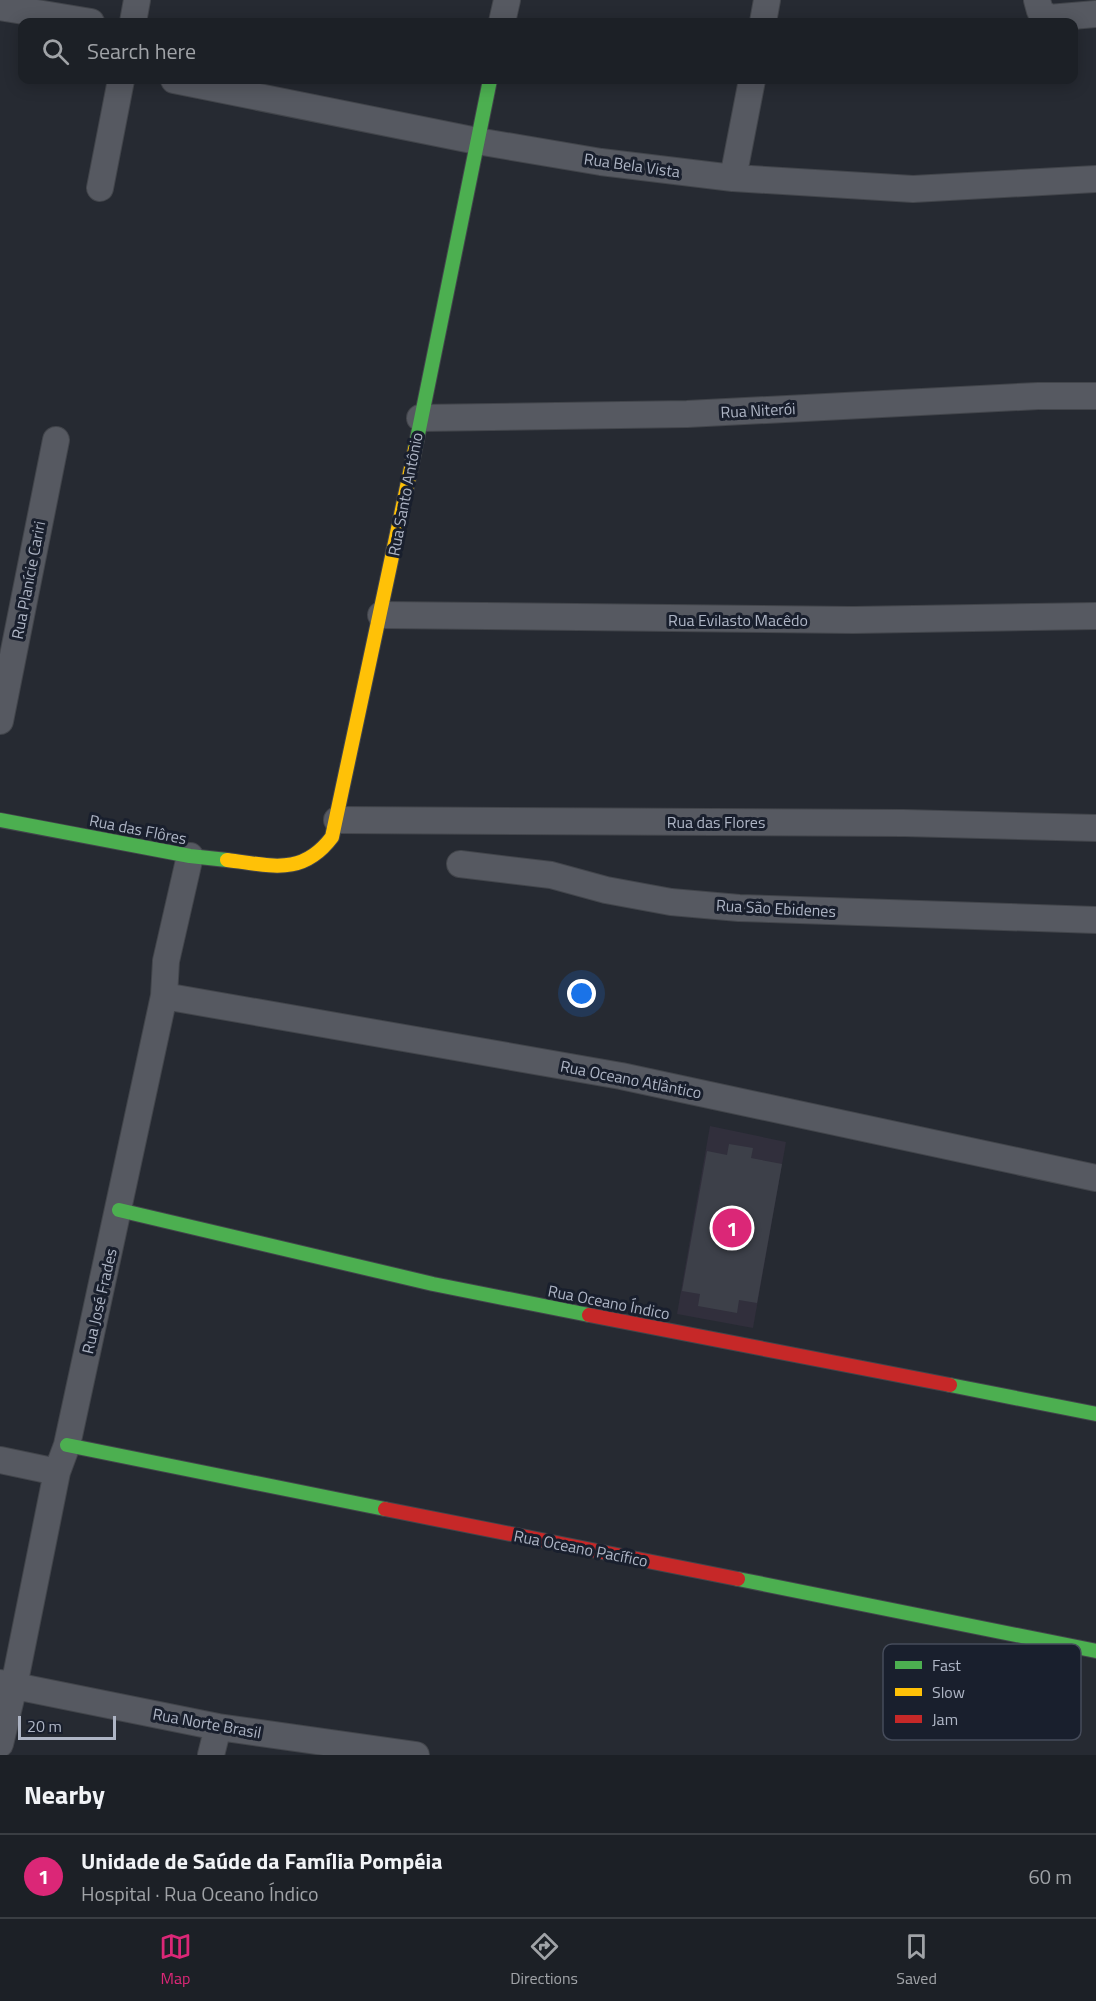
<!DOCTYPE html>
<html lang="en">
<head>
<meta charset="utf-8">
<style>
	:root { --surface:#1c2026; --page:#292d32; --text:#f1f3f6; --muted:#a0a3a7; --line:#3a3e43; --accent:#db2777 }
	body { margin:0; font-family:"Titillium Web",sans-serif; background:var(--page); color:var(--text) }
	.scale { position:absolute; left:18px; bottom:15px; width:98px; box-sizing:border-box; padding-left:6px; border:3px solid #aeb5c5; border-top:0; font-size:16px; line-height:21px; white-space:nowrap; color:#aeb5c5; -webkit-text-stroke:4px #191f2d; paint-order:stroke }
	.you { position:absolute; left:582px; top:994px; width:21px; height:21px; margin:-15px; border:4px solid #fff; border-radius:50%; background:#1a73e8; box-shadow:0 0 0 9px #1a73e833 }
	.badge { display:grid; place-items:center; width:39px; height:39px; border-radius:50%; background:var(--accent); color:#fff; font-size:20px; font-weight:700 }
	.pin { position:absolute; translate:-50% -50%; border:3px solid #fff; box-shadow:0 2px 6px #0006 }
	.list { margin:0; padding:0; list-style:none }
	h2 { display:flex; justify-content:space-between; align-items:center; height:78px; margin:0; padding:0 24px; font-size:26px }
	h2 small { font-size:20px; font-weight:400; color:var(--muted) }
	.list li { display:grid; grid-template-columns:39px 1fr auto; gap:18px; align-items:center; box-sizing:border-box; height:84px; padding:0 24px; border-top:2px solid var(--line) }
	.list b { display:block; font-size:22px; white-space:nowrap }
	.list p { margin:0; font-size:20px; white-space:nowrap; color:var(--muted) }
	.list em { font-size:20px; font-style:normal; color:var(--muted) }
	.icon { flex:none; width:33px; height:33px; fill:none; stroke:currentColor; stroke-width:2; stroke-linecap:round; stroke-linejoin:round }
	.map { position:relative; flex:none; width:1096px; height:1755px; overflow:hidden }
	.search { position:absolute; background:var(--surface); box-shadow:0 3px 15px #0003; left:18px; right:18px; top:18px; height:66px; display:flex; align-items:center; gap:15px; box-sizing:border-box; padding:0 21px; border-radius:12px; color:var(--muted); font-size:22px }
	.sheet { height:162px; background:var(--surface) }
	nav { display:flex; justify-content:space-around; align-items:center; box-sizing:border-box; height:84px; border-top:2px solid var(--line); background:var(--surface); font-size:16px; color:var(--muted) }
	nav a { display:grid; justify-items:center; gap:3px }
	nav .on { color:var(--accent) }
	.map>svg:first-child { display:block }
	.medical { fill:#312f3c }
	.building { fill:#3d4049 }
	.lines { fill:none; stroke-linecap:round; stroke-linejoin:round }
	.street-casing { stroke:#42454b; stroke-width:28 }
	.fast-casing { stroke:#42454b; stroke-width:16 }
	.slow-casing { stroke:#42454b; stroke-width:16 }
	.jam-casing { stroke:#42454b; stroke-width:16 }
	.street { stroke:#565961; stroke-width:26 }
	.fast { stroke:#4caf50; stroke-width:14 }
	.slow { stroke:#ffc107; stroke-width:14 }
	.jam { stroke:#c62828; stroke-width:14 }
	.labels { text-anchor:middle; stroke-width:6; stroke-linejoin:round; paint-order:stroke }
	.street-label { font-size:16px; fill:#aeb5c5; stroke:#191f2d }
	.key { fill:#191f2d; stroke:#464c5b; stroke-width:1.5 }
	.key-label { font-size:16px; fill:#aeb5c5 }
</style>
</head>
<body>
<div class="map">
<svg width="1096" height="1755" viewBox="0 0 1096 1755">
	<rect width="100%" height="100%" fill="#262a32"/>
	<path class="medical" d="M710 1126 786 1142 753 1328 677 1314Z"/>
	<path class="building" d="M729 1144 753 1148 751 1158 782 1164 757 1303 739 1300 737 1313 698 1306 700 1294 682 1291 707 1151 727 1155Z"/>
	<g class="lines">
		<g class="street-casing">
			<path id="street" d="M1037 0 1040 11 1049 18 1096 14
				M0 7 91 22
				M133 22 137 0
				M502 22 507 0
				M763 22 767 0
				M174 80 477 141 601 162 733 178 913 189 1096 179
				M733 178 752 80
				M100 188 121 80
				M420 418 687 414 1038 396H1096
				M381 615 853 620 1096 616
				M0 721 56 440
				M337 820 904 823 1096 828
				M460 864 551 875 606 890 671 902 739 908 1096 920
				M164 996 621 1076 1096 1178
				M0 1460 57 1472
				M0 1683 218 1727 416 1755
				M0 1744 14 1686 57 1472 67 1445 164 996 166 961 190 856
				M211 1755 218 1727"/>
		</g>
		<g class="fast-casing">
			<path id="fast" d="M415 449 490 80
				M0 820 190 856 227 860
				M119 1210 433 1284 589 1315
				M950 1385 1096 1414
				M67 1445 385 1509
				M738 1579 1096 1651"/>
		</g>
		<g class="slow-casing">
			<path id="slow" d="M227 860C270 865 302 877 332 837L415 449"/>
		</g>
		<g class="jam-casing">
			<path id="jam" d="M589 1315 950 1385
				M385 1509 738 1579"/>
		</g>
		<use href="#street" class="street"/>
		<use href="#fast" class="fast"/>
		<use href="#slow" class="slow"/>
		<use href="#jam" class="jam"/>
	</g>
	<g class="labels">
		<g class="street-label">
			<text transform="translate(632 165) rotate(8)" y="6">Rua Bela Vista</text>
			<text transform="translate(758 410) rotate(-3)" y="6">Rua Niterói</text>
			<text transform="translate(405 494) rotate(-79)" y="6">Rua Santo Antônio</text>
			<text transform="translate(28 580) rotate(-79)" y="6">Rua Planície Cariri</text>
			<text x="738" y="626">Rua Evilasto Macêdo</text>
			<text x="716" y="828">Rua das Flores</text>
			<text transform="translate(138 829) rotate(11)" y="6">Rua das Flôres</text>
			<text transform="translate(776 908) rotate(3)" y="6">Rua São Ebidenes</text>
			<text transform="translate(631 1079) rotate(11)" y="6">Rua Oceano Atlântico</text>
			<text transform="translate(99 1301) rotate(-77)" y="6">Rua José Frades</text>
			<text transform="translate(609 1302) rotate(11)" y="6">Rua Oceano Índico</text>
			<text transform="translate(581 1548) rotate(11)" y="6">Rua Oceano Pacífico</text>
			<text transform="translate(207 1723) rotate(10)" y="6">Rua Norte Brasil</text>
		</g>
	</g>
	<rect x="883" y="1644" width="198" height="96" rx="9" class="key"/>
	<rect x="895" y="1661" width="27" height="8" fill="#4caf50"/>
	<rect x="895" y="1688" width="27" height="8" fill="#ffc107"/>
	<rect x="895" y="1715" width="27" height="8" fill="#c62828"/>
	<g class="key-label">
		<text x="932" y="1671">Fast</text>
		<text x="932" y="1698">Slow</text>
		<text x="932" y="1725">Jam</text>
	</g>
</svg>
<div class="scale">20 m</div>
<div class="you"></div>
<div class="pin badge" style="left:732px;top:1228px">1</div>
<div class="search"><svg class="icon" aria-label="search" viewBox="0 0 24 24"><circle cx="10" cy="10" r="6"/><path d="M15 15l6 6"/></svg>Search here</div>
</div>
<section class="sheet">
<h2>Nearby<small></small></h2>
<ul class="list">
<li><span class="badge">1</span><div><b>Unidade de Saúde da Família Pompéia</b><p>Hospital · Rua Oceano Índico</p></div><em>60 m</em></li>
</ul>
</section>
<nav>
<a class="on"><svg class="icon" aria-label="map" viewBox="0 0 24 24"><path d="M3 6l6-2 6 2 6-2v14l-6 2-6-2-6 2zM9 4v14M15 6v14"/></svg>Map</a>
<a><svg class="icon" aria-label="directions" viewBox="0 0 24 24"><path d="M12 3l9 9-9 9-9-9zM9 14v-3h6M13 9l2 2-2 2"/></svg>Directions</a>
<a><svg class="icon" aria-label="saved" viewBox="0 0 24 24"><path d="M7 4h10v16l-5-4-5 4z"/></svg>Saved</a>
</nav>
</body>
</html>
